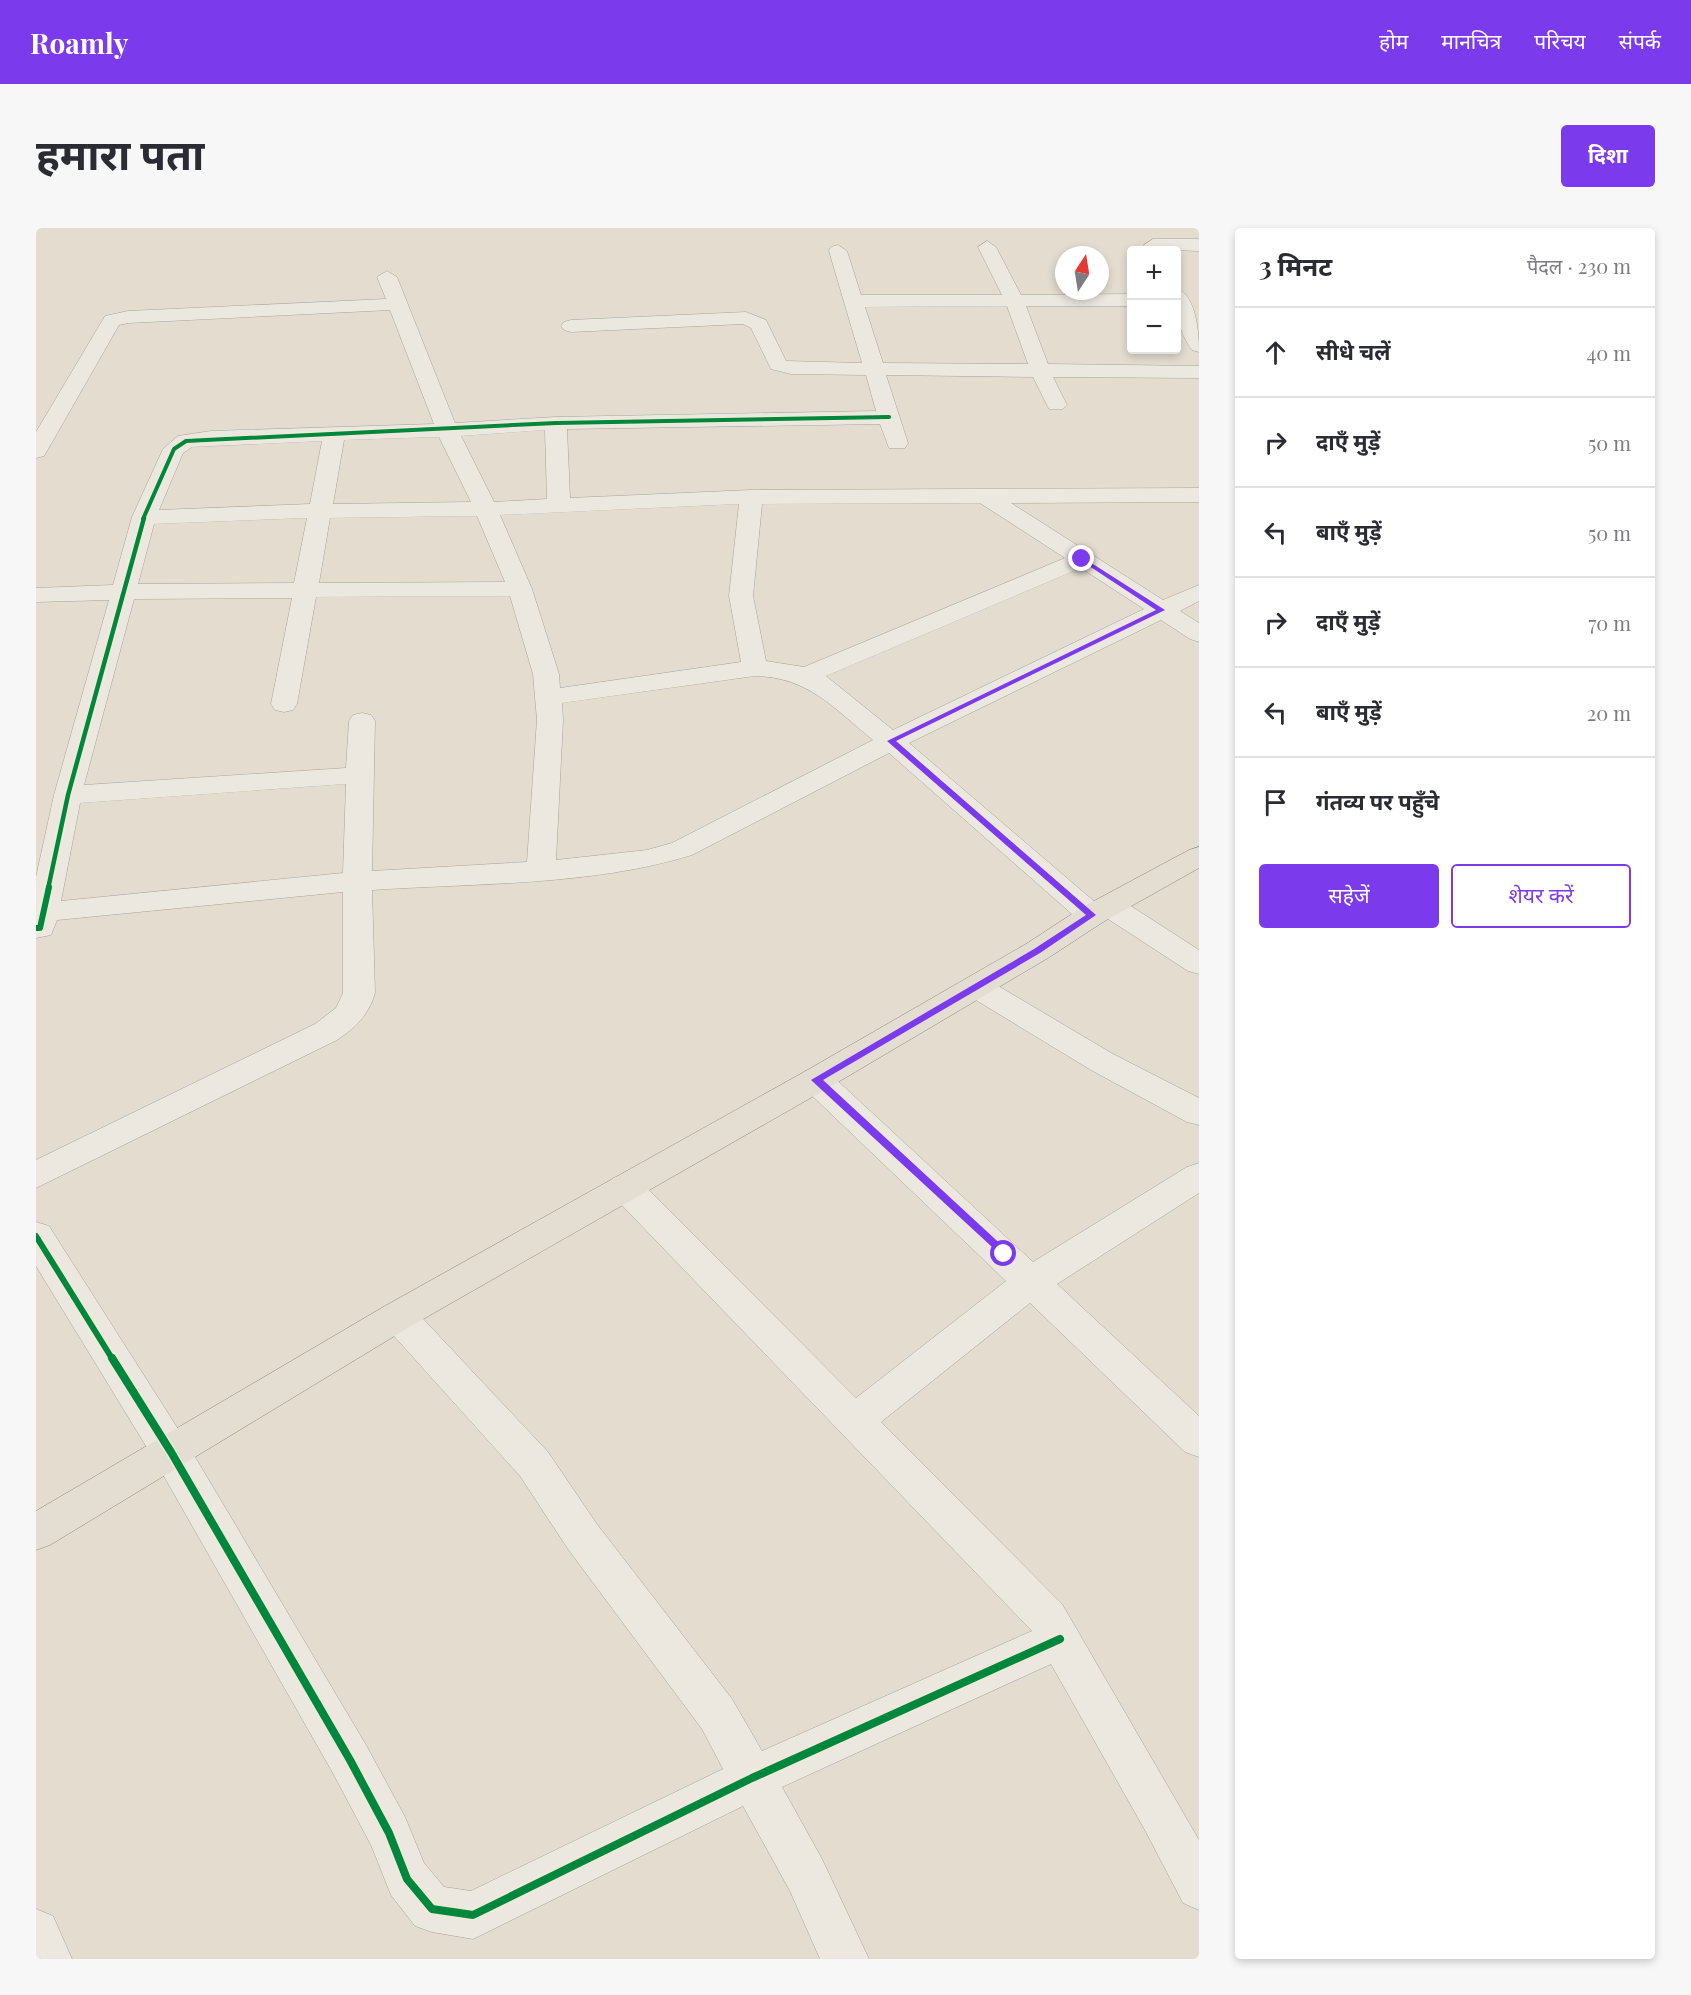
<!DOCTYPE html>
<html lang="hi">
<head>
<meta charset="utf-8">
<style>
	:root { --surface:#fff; --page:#f7f7f7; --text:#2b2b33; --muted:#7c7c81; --line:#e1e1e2; --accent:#7c3aed }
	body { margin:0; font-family:"Playfair Display","Noto Sans Devanagari",serif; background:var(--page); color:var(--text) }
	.controls { position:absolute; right:18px; top:18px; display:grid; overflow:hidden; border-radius:6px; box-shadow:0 3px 9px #0003 }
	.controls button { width:54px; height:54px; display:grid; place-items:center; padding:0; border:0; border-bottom:2px solid var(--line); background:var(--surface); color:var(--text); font:30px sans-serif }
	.compass { position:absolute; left:1019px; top:18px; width:54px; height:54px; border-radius:50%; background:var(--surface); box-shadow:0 3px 9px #0003; rotate:12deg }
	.stop { position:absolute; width:18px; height:18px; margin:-14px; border:4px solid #7c3aed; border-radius:50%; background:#fff }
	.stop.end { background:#7c3aed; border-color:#fff; box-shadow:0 2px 6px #0008 }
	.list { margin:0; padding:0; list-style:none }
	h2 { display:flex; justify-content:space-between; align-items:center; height:78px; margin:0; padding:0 24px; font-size:26px }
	h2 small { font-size:20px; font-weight:400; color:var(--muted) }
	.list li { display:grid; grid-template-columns:39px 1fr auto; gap:18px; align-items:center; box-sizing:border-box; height:90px; padding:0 24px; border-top:2px solid var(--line) }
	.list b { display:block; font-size:22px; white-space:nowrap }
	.list em { font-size:20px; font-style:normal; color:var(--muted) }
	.actions { display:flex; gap:12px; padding:18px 24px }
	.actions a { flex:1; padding:14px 0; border:2px solid var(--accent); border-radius:6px; text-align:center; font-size:21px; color:var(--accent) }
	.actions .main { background:var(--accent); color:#fff }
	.icon { flex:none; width:33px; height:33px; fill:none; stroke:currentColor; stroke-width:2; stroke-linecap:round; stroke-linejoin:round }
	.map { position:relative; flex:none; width:1163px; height:1731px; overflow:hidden; border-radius:6px }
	header { display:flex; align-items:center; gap:36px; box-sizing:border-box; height:84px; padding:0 30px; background:var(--accent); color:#fff }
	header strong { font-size:28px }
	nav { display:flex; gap:33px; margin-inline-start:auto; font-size:21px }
	.intro { display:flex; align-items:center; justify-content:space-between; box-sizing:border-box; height:144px; padding:0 36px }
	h1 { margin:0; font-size:42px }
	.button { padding:15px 27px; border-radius:6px; background:var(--accent); color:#fff; font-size:21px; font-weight:700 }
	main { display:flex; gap:36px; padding:0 36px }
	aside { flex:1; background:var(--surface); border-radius:6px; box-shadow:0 3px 9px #0003 }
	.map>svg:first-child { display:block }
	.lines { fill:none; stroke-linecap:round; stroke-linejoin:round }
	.minor-casing { stroke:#a9a298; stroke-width:1 }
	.major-casing { stroke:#8e877f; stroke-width:1 }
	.minor { fill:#ece8e0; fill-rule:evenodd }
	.major { fill:#e3ddd2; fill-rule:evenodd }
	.cycleway-far3-casing { stroke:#f3ead6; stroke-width:6 }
	.cycleway-far2-casing { stroke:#f3ead6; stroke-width:8 }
	.cycleway-far1-casing { stroke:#f3ead6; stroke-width:10 }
	.cycleway-casing { stroke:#f3ead6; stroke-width:11 }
	.cycleway-far3 { stroke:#00873e; stroke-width:4 }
	.cycleway-far2 { stroke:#00873e; stroke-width:4.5 }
	.cycleway-far1 { stroke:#00873e; stroke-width:6 }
	.cycleway { stroke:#00873e; stroke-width:8 }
	.route { fill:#7c3aed }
</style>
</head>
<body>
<header>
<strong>Roamly</strong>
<nav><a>होम</a><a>मानचित्र</a><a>परिचय</a><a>संपर्क</a></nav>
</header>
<div class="intro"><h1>हमारा पता</h1><a class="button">दिशा</a></div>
<main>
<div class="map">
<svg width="1163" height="1731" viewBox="0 0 1163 1731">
	<rect width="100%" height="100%" fill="#e3dccf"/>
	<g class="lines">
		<g class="minor-casing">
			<path id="minor" d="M1117 11H1163V23L1110 21 1108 17Z
				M951 13 960 19 985 67 1096 66V78H990L1012 136 1163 138V150L1017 149 1031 177 1027 181H1013L997 149 850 147 872 215 869 220H853L844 196 531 201 534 270 715 262 1163 260V274L975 275 1127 372 1163 357V373L1144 383 1163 395V414L1154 411 1125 392 873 515 1060 675 1062 671 1073 668 1084 671 1163 722V746L1152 743 1069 689 1067 694 1056 697 1045 694 853 525 656 627C555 658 441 655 336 662L339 765C333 787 319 800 301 812L0 960V932L279 796 300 780 307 765V664L21 692 15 707 0 710V649L18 567 73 372 0 374V360L77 357 96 289 127 221 142 208 175 203 398 196 354 82 92 95 83 97 11 223 8 228 0 230V204L69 88 92 83 350 71 341 49 351 43 361 49 419 195 520 189 840 183 830 147 755 146 735 141 715 100 707 96 535 104 528 102 525 98 528 94 535 92 710 84 730 92 750 133 826 135 793 23 795 19 802 17 811 23 825 67H966L942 19ZM971 78 992 136 847 135 829 79ZM509 202 511 271 458 274 425 208ZM403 209 435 274 297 276 308 212ZM286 213 274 276 123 282 147 225 156 219ZM944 275 1029 330 768 439 730 433 717 368 726 276ZM703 276 693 368 705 434 524 460 523 446 496 361 464 287ZM441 288 469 354 283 355 294 290ZM271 290 258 355 102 356 118 296ZM1045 340 1108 381 857 502 790 448ZM474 368 497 446 501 492 491 634 336 643 339 493 335 487 326 485 317 487 313 493 310 540 48 557 98 371 256 370 235 476 239 482 248 484 257 482 261 476 280 369ZM719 448C773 449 797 480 837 512L636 615 611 622 520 632 527 492 526 475ZM310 556 307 645 25 673 44 575Z
				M1140 61C1161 66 1163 107 1163 124L1156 122C1142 103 1140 84 1140 61Z
				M941 748 952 752 1077 826 1163 870V897L1151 894 1055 842 930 766 925 759 930 752Z
				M780 840 792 844 997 1034 1151 939 1163 935V965L1021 1056 1163 1188V1229L1149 1224 994 1075 845 1194 1026 1376 1163 1612V1682L1147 1675 1110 1604 1015 1436 746 1559 786 1631 833 1731H784L754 1663 707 1578 437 1711 396 1704 379 1698 355 1667 335 1617 298 1547 121 1236 0 1038V994L13 998 149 1212 330 1517 369 1589 388 1635 408 1659 435 1663 687 1541 666 1501 532 1321 484 1248 349 1098 344 1088 349 1078 362 1073 375 1078 512 1224 560 1295 696 1471 726 1523 996 1403 577 968 572 959 577 950 589 946 601 950 820 1170 970 1053 768 860 764 852 768 844Z
				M0 1681 17 1688 36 1731H0Z"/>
		</g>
		<g class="major-casing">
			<path id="major" d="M1163 619V640L1067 694 1012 730 792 860 375 1098 14 1317 0 1322V1283L349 1078 768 844 990 716 1045 680 1153 622Z"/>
		</g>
		<use href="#minor" class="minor"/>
		<use href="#major" class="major"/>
		<g class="cycleway-far3-casing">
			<path id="cycleway-far3" d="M107 291 138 221 150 213 520 195 853 189"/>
		</g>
		<g class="cycleway-far2-casing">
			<path id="cycleway-far2" d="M12 661 32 567 108 290"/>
		</g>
		<g class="cycleway-far1-casing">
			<path id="cycleway-far1" d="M0 700H4L13 659
				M0 1008 77 1132"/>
		</g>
		<g class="cycleway-casing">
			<path id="cycleway" d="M76 1130 135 1224 314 1532 353 1605 371 1651 396 1681 437 1687 716 1550 1024 1411"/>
		</g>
		<use href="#cycleway-far3" class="cycleway-far3"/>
		<use href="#cycleway-far2" class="cycleway-far2"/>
		<use href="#cycleway-far1" class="cycleway-far1"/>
		<use href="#cycleway" class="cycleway"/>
	</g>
	<path class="route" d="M1046 329 1129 382 860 513 1060 687 1004 725 787 852 972 1023 973 1026 968 1030 775 852 998 721 1050 687 851 513 1120 382 1044 332Z"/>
</svg>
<div class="controls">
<button>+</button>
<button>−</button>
</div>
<svg class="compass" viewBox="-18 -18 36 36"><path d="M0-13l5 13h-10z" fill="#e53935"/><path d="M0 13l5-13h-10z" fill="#7c7c81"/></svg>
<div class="stop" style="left:968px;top:1026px"></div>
<div class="stop end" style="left:1046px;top:331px"></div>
</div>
<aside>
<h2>3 मिनट<small>पैदल · 230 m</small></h2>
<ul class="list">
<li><svg class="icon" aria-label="ahead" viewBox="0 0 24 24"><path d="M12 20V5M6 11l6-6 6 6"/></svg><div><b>सीधे चलें</b></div><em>40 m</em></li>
<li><svg class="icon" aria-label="right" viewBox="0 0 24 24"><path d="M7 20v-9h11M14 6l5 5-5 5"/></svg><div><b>दाएँ मुड़ें</b></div><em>50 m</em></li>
<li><svg class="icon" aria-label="left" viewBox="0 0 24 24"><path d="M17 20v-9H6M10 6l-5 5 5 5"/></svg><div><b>बाएँ मुड़ें</b></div><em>50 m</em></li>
<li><svg class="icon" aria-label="right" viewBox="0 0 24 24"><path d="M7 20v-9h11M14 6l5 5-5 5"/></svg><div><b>दाएँ मुड़ें</b></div><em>70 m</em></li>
<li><svg class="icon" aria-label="left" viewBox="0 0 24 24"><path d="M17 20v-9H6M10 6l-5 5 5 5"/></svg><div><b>बाएँ मुड़ें</b></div><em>20 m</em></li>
<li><svg class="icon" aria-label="arrive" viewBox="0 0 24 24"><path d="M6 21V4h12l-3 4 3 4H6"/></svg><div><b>गंतव्य पर पहुँचे</b></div></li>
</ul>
<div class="actions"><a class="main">सहेजें</a><a>शेयर करें</a></div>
</aside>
</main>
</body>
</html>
